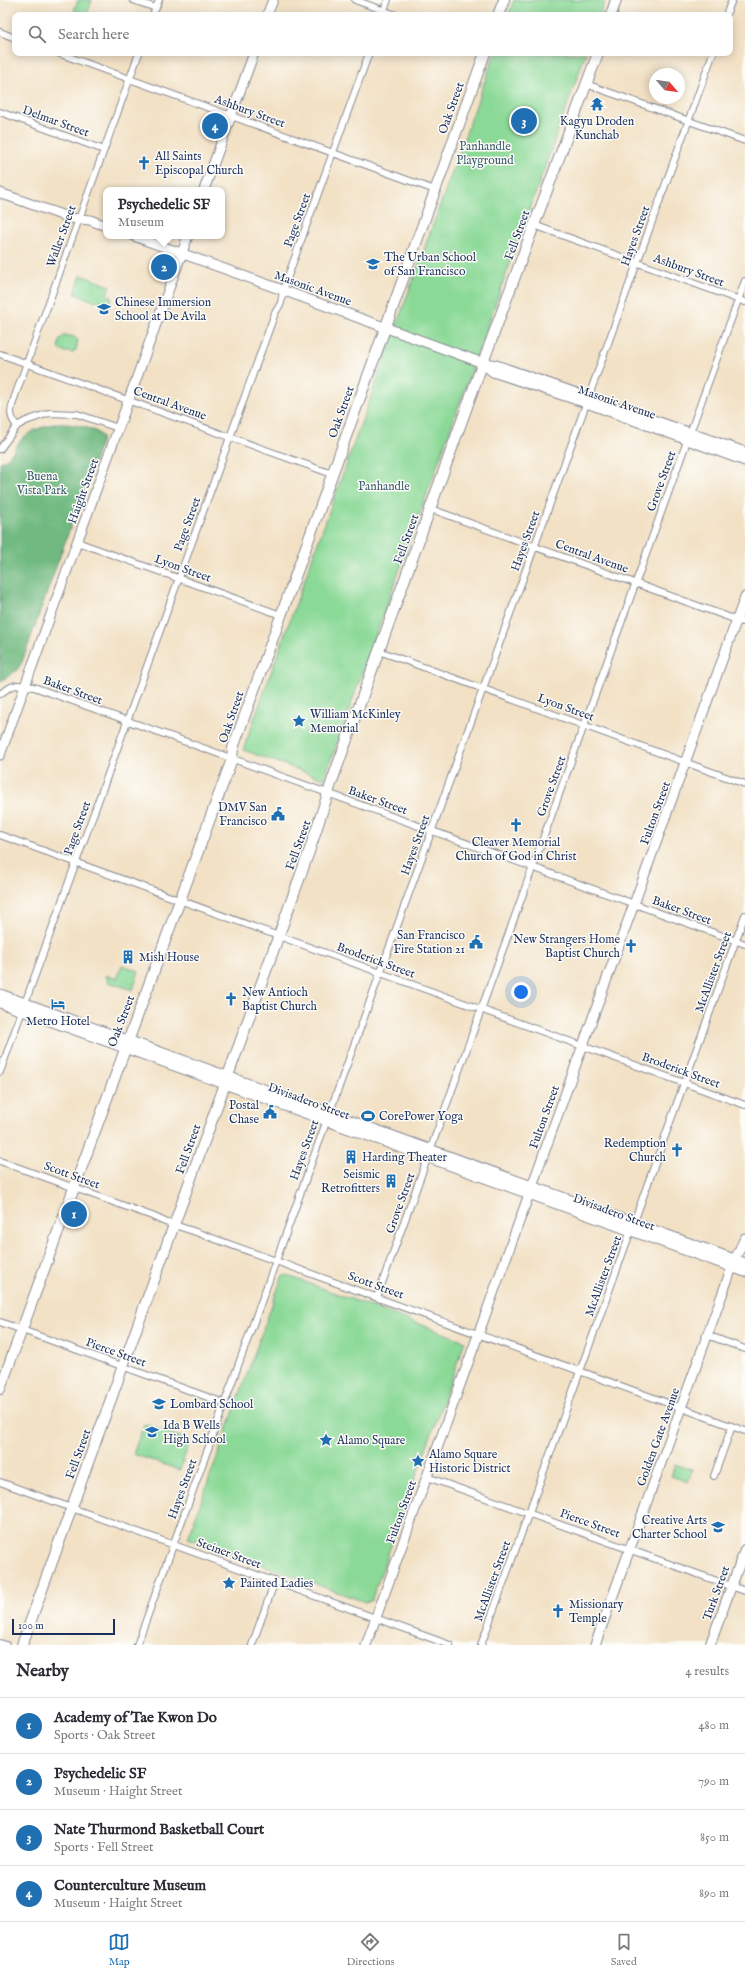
<!DOCTYPE html>
<html lang="en">
<head>
<meta charset="utf-8">
<style>
	:root { --surface:#fff; --page:#f2f2f3; --text:#2b2b33; --muted:#7c7c81; --line:#e1e1e2; --accent:#1f6fb2 }
	body { margin:0; font-family:"IM FELL English",serif; background:var(--page); color:var(--text) }
	.compass { position:absolute; left:649px; top:68px; width:36px; height:36px; border-radius:50%; background:var(--surface); box-shadow:0 2px 10px #0003; rotate:119deg }
	.scale { position:absolute; left:12px; bottom:10px; width:103px; box-sizing:border-box; padding-left:4px; border:2px solid #1b2f5e; border-top:0; font-size:11px; line-height:14px; white-space:nowrap; color:#1b2f5e; -webkit-text-stroke:3px #fdfcf7; paint-order:stroke }
	.you { position:absolute; left:521px; top:992px; width:14px; height:14px; margin:-10px; border:3px solid #fff; border-radius:50%; background:#1a73e8; box-shadow:0 0 0 6px #1a73e833 }
	.badge { display:grid; place-items:center; width:26px; height:26px; border-radius:50%; background:var(--accent); color:#fff; font-size:13px; font-weight:700 }
	.pin { position:absolute; translate:-50% -50%; border:2px solid #fff; box-shadow:0 1px 4px #0006 }
	.popup { position:absolute; left:103px; top:187px; width:122px; height:52px; box-sizing:border-box; display:grid; place-content:center; border-radius:8px; background:var(--surface); filter:drop-shadow(0 1px 3px #0005); font-size:13px; white-space:nowrap; color:var(--muted) }
	.popup b { font-size:15px; color:var(--text) }
	.popup::after { content:''; position:absolute; left:50%; top:100%; margin-left:-8px; border:8px solid transparent; border-top-color:var(--surface) }
	.list { margin:0; padding:0; list-style:none }
	h2 { display:flex; justify-content:space-between; align-items:center; height:52px; margin:0; padding:0 16px; font-size:17px }
	h2 small { font-size:13px; font-weight:400; color:var(--muted) }
	.list li { display:grid; grid-template-columns:26px 1fr auto; gap:12px; align-items:center; box-sizing:border-box; height:56px; padding:0 16px; border-top:1px solid var(--line) }
	.list b { display:block; font-size:15px; white-space:nowrap }
	.list p { margin:0; font-size:13px; white-space:nowrap; color:var(--muted) }
	.list em { font-size:13px; font-style:normal; color:var(--muted) }
	.icon { flex:none; width:22px; height:22px; fill:none; stroke:currentColor; stroke-width:2; stroke-linecap:round; stroke-linejoin:round }
	.map { position:relative; flex:none; width:745px; height:1645px; overflow:hidden }
	.search { position:absolute; background:var(--surface); box-shadow:0 2px 10px #0003; left:12px; right:12px; top:12px; height:44px; display:flex; align-items:center; gap:10px; box-sizing:border-box; padding:0 14px; border-radius:8px; color:var(--muted); font-size:15px }
	.sheet { height:276px; background:var(--surface) }
	nav { display:flex; justify-content:space-around; align-items:center; box-sizing:border-box; height:56px; border-top:1px solid var(--line); background:var(--surface); font-size:11px; color:var(--muted) }
	nav a { display:grid; justify-items:center; gap:2px }
	nav .on { color:var(--accent) }
	.map>svg:first-child { display:block }
	.green { fill:#8bd997; stroke:#53847a }
	.forest { fill:#70b980; stroke:#46746f }
	.lines { fill:none; stroke-linecap:round; stroke-linejoin:round }
	.street-casing { stroke:#868892; stroke-width:8 }
	.secondary-casing { stroke:#868892; stroke-width:11 }
	.primary-casing { stroke:#868892; stroke-width:12 }
	.street { stroke:#fff; stroke-width:6 }
	.secondary { stroke:#fff; stroke-width:9 }
	.primary { stroke:#fff; stroke-width:10 }
	.labels { text-anchor:middle; stroke-width:3; stroke-linejoin:round; paint-order:stroke }
	.street-label { font-size:12px; fill:#1b2f5e; stroke:#fdfcf7 }
	.poi-label { font-size:12px; fill:#1b2f5e; stroke:#fdfcf7; text-anchor:start }
	.park-label { font-size:12px; fill:#375a6c; stroke:#fdfcf7 }
</style>
</head>
<body>
<div class="map">
<svg width="745" height="1645" viewBox="0 0 745 1645">
	<rect width="100%" height="100%" fill="#fdfcf7"/>
	<filter id="ink" filterUnits="userSpaceOnUse"><feTurbulence type="fractalNoise" baseFrequency=".025" numOctaves="2"/><feDisplacementMap in="SourceGraphic" scale="8" xChannelSelector="R" yChannelSelector="G"/><feConvolveMatrix kernelMatrix="1 2 1 2 8 2 1 2 1" color-interpolation-filters="sRGB"/></filter>
	<filter id="wash" filterUnits="userSpaceOnUse"><feTurbulence type="fractalNoise" baseFrequency=".012" numOctaves="4" result="noise"/><feDisplacementMap in="SourceGraphic" scale="16" xChannelSelector="R" yChannelSelector="G"/><feGaussianBlur stdDeviation="0.9" result="paint"/><feColorMatrix in="noise" values="0 0 0 0 0 0 0 0 0 0 0 0 0 0 0 0 0 1.4 0 .05"/><feComposite in="paint" operator="in"/></filter>
	<g filter="url(#wash)">
		<rect width="100%" height="100%" fill="#f2e1c5"/>
		<path class="green" d="M78 0H92L87 15 74 11Z
			M514 0H605L600 15H508Z
			M495 53H586L324 779 243 750Z
			M81 275 110 286 107 295 112 297 109 306 75 294Z
			M65 335 75 337 78 340 76 350 73 353 61 351 58 347 60 339Z
			M122 965 139 971 133 990 108 982 109 979 105 977 106 975 117 979Z
			M286 1275 465 1341 371 1601 365 1602 188 1538 282 1277Z
			M144 1424 190 1441 180 1470 133 1454Z
			M675 1464 692 1470 688 1482 671 1476Z"/>
		<path class="forest" d="M54 424C67 423 95 426 102 437L101 442 22 662 17 670 0 682V462C9 460 12 452 17 445 26 432 40 427 54 424Z"/>
	</g>
	<g filter="url(#ink)">
		<g class="lines">
			<g class="street-casing">
				<path id="street" d="M133 0 156 8
					M355 0 396 15
					M153 15 159 0
					M382 15 388 0
					M726 15 732 0
					M0 32 15 38
					M58 53 435 190
					M586 84 745 141
					M0 112 104 150
					M534 225 745 302
					M0 354 332 474
					M17 426C8 416 11 408 15 396L139 53
					M0 449 17 426 26 421 49 413 77 414 118 428
					M431 509 745 623
					M77 542 281 615
					M379 651 745 784
					M0 694C14 683 17 684 34 687L745 944
					M0 835 745 1105
					M25 1003 275 313 281 303 283 290 369 53
					M0 1072 22 1011
					M0 1161 152 1216 165 1222 193 1231 745 1431
					M377 1297 745 281
					M0 1322 224 1403
					M707 1335 745 1349
					M714 1476 732 1426
					M427 1477 745 1591
					M0 1482 450 1645
					M0 1643 6 1645
					M137 1645 713 53
					M252 1645 275 1581
					M481 1645 745 915"/>
			</g>
			<g class="secondary-casing">
				<path id="secondary" d="M267 15 273 0
					M204 190 254 53
					M0 193 70 218 90 220 106 226
					M134 236 480 362 496 365 745 452
					M483 364 493 372 595 406 745 461
					M0 755 188 236
					M0 994 745 1263
					M0 1003 745 1272
					M366 1645 745 597
					M595 1645 735 1259 745 1238
					M710 1645 745 1549"/>
			</g>
			<g class="primary-casing">
				<path id="primary" d="M498 15 504 0
					M611 15 616 0
					M0 1389 232 759 233 748 485 53
					M22 1645 310 849 332 781 478 376 598 53"/>
			</g>
			<use href="#street" class="street"/>
			<use href="#secondary" class="secondary"/>
			<use href="#primary" class="primary"/>
		</g>
	</g>
	<defs>
		<g id="temple-bare" transform="scale(1.08)"><path d="M0-6L5-2H3V0L6.5 2.5H4V6H1.5V3h-3V6H-4V2.5H-6.5L-3 0V-2H-5Z" fill="#1f6fb2" stroke="#fdfcf7" stroke-width="2.5" paint-order="stroke"/></g>
		<g id="church-bare" transform="scale(1.08)"><path d="M-1.2-6h2.4v3.5h3.3v2.4h-3.3V6h-2.4V-.1h-3.3v-2.4h3.3Z" fill="#1f6fb2" stroke="#fdfcf7" stroke-width="2.5" paint-order="stroke"/></g>
		<g id="school-bare" transform="scale(1.08)"><path d="M0-5L7-2L0 1L-7-2ZM-4 1L0 2.5L4 1V4Q0 6-4 4Z" fill="#1f6fb2" stroke="#fdfcf7" stroke-width="2.5" paint-order="stroke"/></g>
		<g id="sight-bare" transform="scale(1.08)"><path d="M0-6L1.8-2.2L6-1.7L2.9 1.2L3.7 5.4L0 3.3L-3.7 5.4L-2.9 1.2L-6-1.7L-1.8-2.2Z" fill="#1f6fb2" stroke="#fdfcf7" stroke-width="2.5" paint-order="stroke"/></g>
		<g id="civic-bare" transform="scale(1.08)"><path d="M-.6-6.5H3V-4.5H.6V-3L4-1V1h2V6H-6V1h2V-1L-.6-3ZM-1.2 2.5V6h2.4V2.5Z" fill="#1f6fb2" stroke="#fdfcf7" stroke-width="2.5" paint-order="stroke"/></g>
		<g id="building-bare" transform="scale(1.08)"><path d="M-4-6H4V6H1V3H-1V6H-4ZM-2.5-4.3h1.7v1.8h-1.7ZM.8-4.3h1.7v1.8H.8ZM-2.5-1h1.7V.8h-1.7ZM.8-1h1.7V.8H.8Z" fill="#1f6fb2" stroke="#fdfcf7" stroke-width="2.5" paint-order="stroke"/></g>
		<g id="hotel-bare" transform="scale(1.08)"><path d="M-6-4.5h1.5V1H6V5H4.5V3h-9V5H-6ZM-4 0a1.8 1.8 0 1 1 3.6 0ZM.5 0V-2.5h3Q6-2.5 6 0Z" fill="#1f6fb2" stroke="#fdfcf7" stroke-width="2.5" paint-order="stroke"/></g>
		<g id="stadium-bare" transform="scale(1.08)"><path d="M0-5a6.5 5 0 1 0 0 10a6.5 5 0 1 0 0-10ZM-3.5-1.8h7v3.6h-7Z" fill="#1f6fb2" stroke="#fdfcf7" stroke-width="2.5" paint-order="stroke"/></g>
	</defs>
	<g fill-rule="evenodd">
		<use href="#temple-bare" x="597" y="104"/>
		<use href="#church-bare" x="144" y="163"/>
		<use href="#school-bare" x="373" y="264"/>
		<use href="#school-bare" x="104" y="309"/>
		<use href="#sight-bare" x="299" y="721"/>
		<use href="#civic-bare" x="278" y="814"/>
		<use href="#church-bare" x="516" y="825"/>
		<use href="#civic-bare" x="476" y="942"/>
		<use href="#church-bare" x="631" y="946"/>
		<use href="#building-bare" x="128" y="957"/>
		<use href="#church-bare" x="231" y="999"/>
		<use href="#hotel-bare" x="58" y="1004"/>
		<use href="#civic-bare" x="270" y="1112"/>
		<use href="#stadium-bare" x="368" y="1116"/>
		<use href="#church-bare" x="677" y="1150"/>
		<use href="#building-bare" x="351" y="1157"/>
		<use href="#building-bare" x="391" y="1181"/>
		<use href="#school-bare" x="159" y="1404"/>
		<use href="#school-bare" x="152" y="1432"/>
		<use href="#sight-bare" x="326" y="1440"/>
		<use href="#sight-bare" x="418" y="1461"/>
		<use href="#school-bare" x="718" y="1527"/>
		<use href="#sight-bare" x="229" y="1583"/>
		<use href="#church-bare" x="558" y="1611"/>
	</g>
	<g class="labels">
		<g class="street-label">
			<text transform="translate(451 108) rotate(-70)" y="4">Oak Street</text>
			<text transform="translate(250 111) rotate(20)" y="4">Ashbury Street</text>
			<text transform="translate(56 121) rotate(20)" y="4">Delmar Street</text>
			<text transform="translate(297 220) rotate(-70)" y="4">Page Street</text>
			<text transform="translate(517 235) rotate(-70)" y="4">Fell Street</text>
			<text transform="translate(61 236) rotate(-70)" y="4">Waller Street</text>
			<text transform="translate(635 236) rotate(-70)" y="4">Hayes Street</text>
			<text transform="translate(689 270) rotate(20)" y="4">Ashbury Street</text>
			<text transform="translate(313 288) rotate(20)" y="4">Masonic Avenue</text>
			<text transform="translate(617 402) rotate(19)" y="4">Masonic Avenue</text>
			<text transform="translate(170 403) rotate(20)" y="4">Central Avenue</text>
			<text transform="translate(341 412) rotate(-70)" y="4">Oak Street</text>
			<text transform="translate(661 481) rotate(-70)" y="4">Grove Street</text>
			<text transform="translate(83 491) rotate(-70)" y="4">Haight Street</text>
			<text transform="translate(187 524) rotate(-70)" y="4">Page Street</text>
			<text transform="translate(406 539) rotate(-70)" y="4">Fell Street</text>
			<text transform="translate(525 541) rotate(-70)" y="4">Hayes Street</text>
			<text transform="translate(592 556) rotate(20)" y="4">Central Avenue</text>
			<text transform="translate(183 568) rotate(20)" y="4">Lyon Street</text>
			<text transform="translate(73 690) rotate(20)" y="4">Baker Street</text>
			<text transform="translate(566 707) rotate(20)" y="4">Lyon Street</text>
			<text transform="translate(231 717) rotate(-71)" y="4">Oak Street</text>
			<text transform="translate(551 786) rotate(-70)" y="4">Grove Street</text>
			<text transform="translate(378 800) rotate(20)" y="4">Baker Street</text>
			<text transform="translate(655 813) rotate(-70)" y="4">Fulton Street</text>
			<text transform="translate(77 828) rotate(-70)" y="4">Page Street</text>
			<text transform="translate(298 845) rotate(-70)" y="4">Fell Street</text>
			<text transform="translate(415 845) rotate(-70)" y="4">Hayes Street</text>
			<text transform="translate(682 910) rotate(20)" y="4">Baker Street</text>
			<text transform="translate(376 960) rotate(20)" y="4">Broderick Street</text>
			<text transform="translate(713 972) rotate(-70)" y="4">McAllister Street</text>
			<text transform="translate(121 1021) rotate(-69)" y="4">Oak Street</text>
			<text transform="translate(681 1070) rotate(20)" y="4">Broderick Street</text>
			<text transform="translate(309 1101) rotate(20)" y="4">Divisadero Street</text>
			<text transform="translate(544 1117) rotate(-70)" y="4">Fulton Street</text>
			<text transform="translate(188 1149) rotate(-70)" y="4">Fell Street</text>
			<text transform="translate(304 1150) rotate(-70)" y="4">Hayes Street</text>
			<text transform="translate(72 1175) rotate(20)" y="4">Scott Street</text>
			<text transform="translate(400 1203) rotate(-70)" y="4">Grove Street</text>
			<text transform="translate(614 1212) rotate(20)" y="4">Divisadero Street</text>
			<text transform="translate(603 1276) rotate(-70)" y="4">McAllister Street</text>
			<text transform="translate(376 1285) rotate(20)" y="4">Scott Street</text>
			<text transform="translate(116 1352) rotate(20)" y="4">Pierce Street</text>
			<text transform="translate(658 1437) rotate(-70)" y="4">Golden Gate Avenue</text>
			<text transform="translate(78 1454) rotate(-70)" y="4">Fell Street</text>
			<text transform="translate(182 1489) rotate(-70)" y="4">Hayes Street</text>
			<text transform="translate(401 1512) rotate(-70)" y="4">Fulton Street</text>
			<text transform="translate(590 1523) rotate(20)" y="4">Pierce Street</text>
			<text transform="translate(229 1553) rotate(20)" y="4">Steiner Street</text>
			<text transform="translate(492 1581) rotate(-70)" y="4">McAllister Street</text>
			<text transform="translate(716 1593) rotate(-70)" y="4">Turk Street</text>
		</g>
		<g class="poi-label">
			<text x="597" y="125" text-anchor="middle">Kagyu Droden<tspan x="597" dy="14">Kunchab</tspan></text>
			<text x="155" y="160">All Saints<tspan x="155" dy="14">Episcopal Church</tspan></text>
			<text x="384" y="261">The Urban School<tspan x="384" dy="14">of San Francisco</tspan></text>
			<text x="115" y="306">Chinese Immersion<tspan x="115" dy="14">School at De Avila</tspan></text>
			<text x="310" y="718">William McKinley<tspan x="310" dy="14">Memorial</tspan></text>
			<text x="267" y="811" text-anchor="end">DMV San<tspan x="267" dy="14">Francisco</tspan></text>
			<text x="516" y="846" text-anchor="middle">Cleaver Memorial<tspan x="516" dy="14">Church of God in Christ</tspan></text>
			<text x="465" y="939" text-anchor="end">San Francisco<tspan x="465" dy="14">Fire Station 21</tspan></text>
			<text x="620" y="943" text-anchor="end">New Strangers Home<tspan x="620" dy="14">Baptist Church</tspan></text>
			<text x="139" y="961">Mish House</text>
			<text x="242" y="996">New Antioch<tspan x="242" dy="14">Baptist Church</tspan></text>
			<text x="58" y="1025" text-anchor="middle">Metro Hotel</text>
			<text x="259" y="1109" text-anchor="end">Postal<tspan x="259" dy="14">Chase</tspan></text>
			<text x="379" y="1120">CorePower Yoga</text>
			<text x="666" y="1147" text-anchor="end">Redemption<tspan x="666" dy="14">Church</tspan></text>
			<text x="362" y="1161">Harding Theater</text>
			<text x="380" y="1178" text-anchor="end">Seismic<tspan x="380" dy="14">Retrofitters</tspan></text>
			<text x="170" y="1408">Lombard School</text>
			<text x="163" y="1429">Ida B Wells<tspan x="163" dy="14">High School</tspan></text>
			<text x="337" y="1444">Alamo Square</text>
			<text x="429" y="1458">Alamo Square<tspan x="429" dy="14">Historic District</tspan></text>
			<text x="707" y="1524" text-anchor="end">Creative Arts<tspan x="707" dy="14">Charter School</tspan></text>
			<text x="240" y="1587">Painted Ladies</text>
			<text x="569" y="1608">Missionary<tspan x="569" dy="14">Temple</tspan></text>
		</g>
		<g class="park-label">
			<text x="485" y="150">Panhandle<tspan x="485" dy="14">Playground</tspan></text>
			<text x="42" y="480">Buena<tspan x="42" dy="14">Vista Park</tspan></text>
			<text x="384" y="490">Panhandle</text>
		</g>
	</g>
</svg>
<svg class="compass" viewBox="-18 -18 36 36"><path d="M0-13l5 13h-10z" fill="#e53935"/><path d="M0 13l5-13h-10z" fill="#7c7c81"/></svg>
<div class="scale">100 m</div>
<div class="you"></div>
<div class="pin badge" style="left:74px;top:1214px">1</div>
<div class="pin badge" style="left:164px;top:267px">2</div>
<div class="popup"><b>Psychedelic SF</b>Museum</div>
<div class="pin badge" style="left:524px;top:121px">3</div>
<div class="pin badge" style="left:215px;top:126px">4</div>
<div class="search"><svg class="icon" aria-label="search" viewBox="0 0 24 24"><circle cx="10" cy="10" r="6"/><path d="M15 15l6 6"/></svg>Search here</div>
</div>
<section class="sheet">
<h2>Nearby<small>4 results</small></h2>
<ul class="list">
<li><span class="badge">1</span><div><b>Academy of Tae Kwon Do</b><p>Sports · Oak Street</p></div><em>480 m</em></li>
<li><span class="badge">2</span><div><b>Psychedelic SF</b><p>Museum · Haight Street</p></div><em>790 m</em></li>
<li><span class="badge">3</span><div><b>Nate Thurmond Basketball Court</b><p>Sports · Fell Street</p></div><em>850 m</em></li>
<li><span class="badge">4</span><div><b>Counterculture Museum</b><p>Museum · Haight Street</p></div><em>890 m</em></li>
</ul>
</section>
<nav>
<a class="on"><svg class="icon" aria-label="map" viewBox="0 0 24 24"><path d="M3 6l6-2 6 2 6-2v14l-6 2-6-2-6 2zM9 4v14M15 6v14"/></svg>Map</a>
<a><svg class="icon" aria-label="directions" viewBox="0 0 24 24"><path d="M12 3l9 9-9 9-9-9zM9 14v-3h6M13 9l2 2-2 2"/></svg>Directions</a>
<a><svg class="icon" aria-label="saved" viewBox="0 0 24 24"><path d="M7 4h10v16l-5-4-5 4z"/></svg>Saved</a>
</nav>
</body>
</html>
